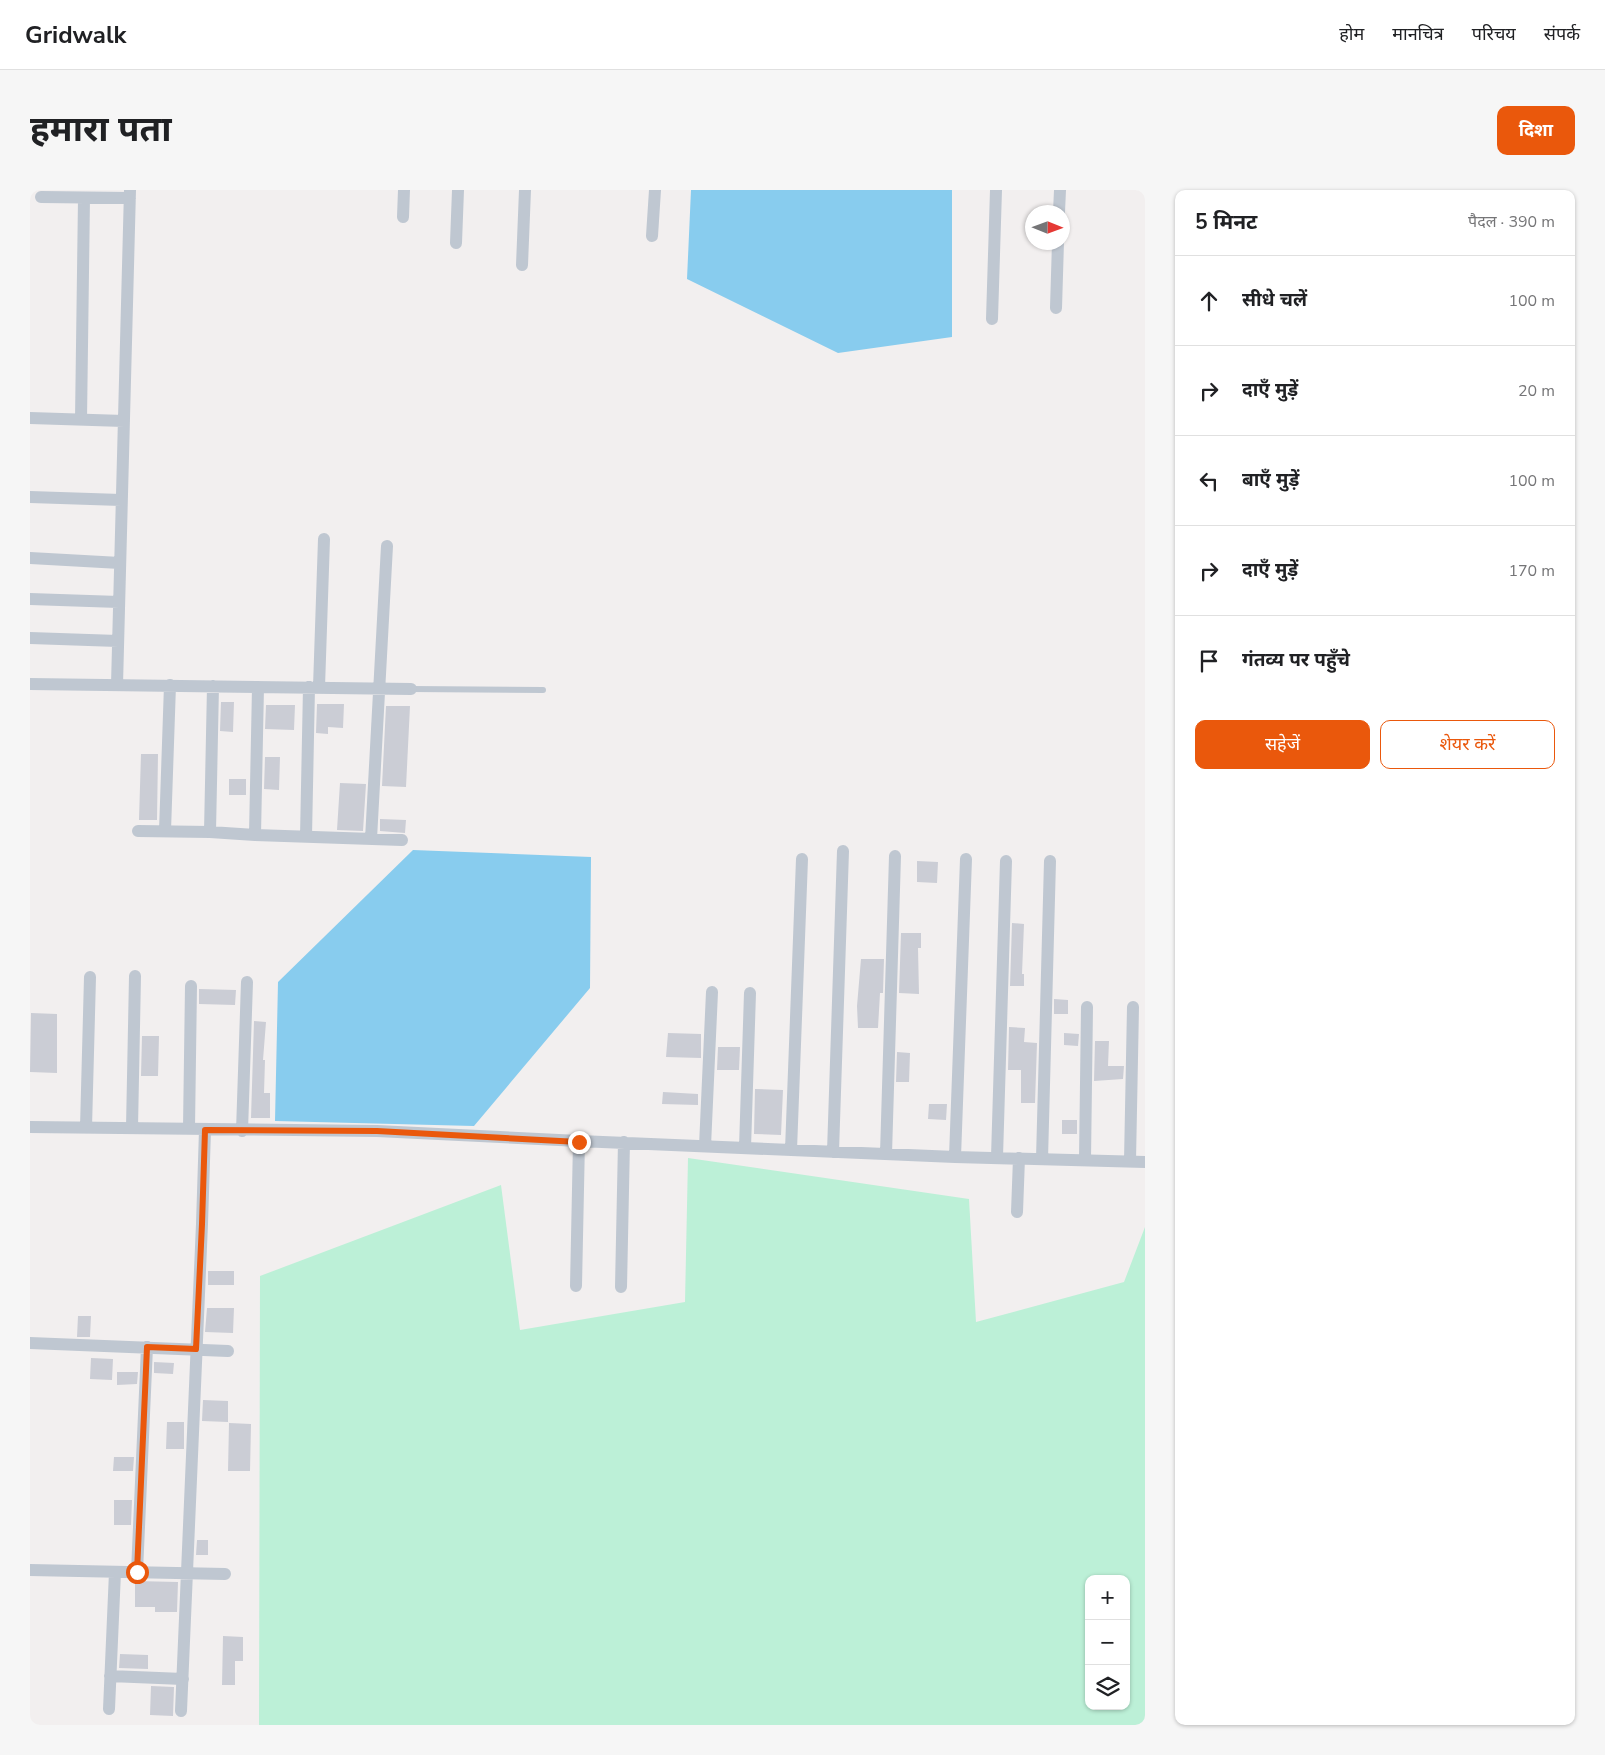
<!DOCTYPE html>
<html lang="hi">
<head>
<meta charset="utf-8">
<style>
	:root { --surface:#fff; --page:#f6f6f6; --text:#202124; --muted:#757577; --line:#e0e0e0; --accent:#ea580c }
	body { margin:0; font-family:"Nunito Sans","Noto Sans Devanagari",sans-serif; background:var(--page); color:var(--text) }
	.controls { position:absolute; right:15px; bottom:15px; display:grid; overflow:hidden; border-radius:10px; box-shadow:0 1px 4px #0004 }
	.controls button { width:45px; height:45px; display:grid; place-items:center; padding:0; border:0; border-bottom:1px solid var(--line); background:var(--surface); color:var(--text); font:25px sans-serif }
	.compass { position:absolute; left:995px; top:15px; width:45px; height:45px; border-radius:50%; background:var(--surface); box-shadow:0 1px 4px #0004; rotate:91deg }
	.stop { position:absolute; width:15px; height:15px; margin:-11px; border:4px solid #ea580c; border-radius:50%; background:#fff }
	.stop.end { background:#ea580c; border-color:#fff; box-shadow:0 1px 5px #0008 }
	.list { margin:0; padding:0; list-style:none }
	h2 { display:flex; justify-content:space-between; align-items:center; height:65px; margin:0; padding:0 20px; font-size:21px }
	h2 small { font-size:16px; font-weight:400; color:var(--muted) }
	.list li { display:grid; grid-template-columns:32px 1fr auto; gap:15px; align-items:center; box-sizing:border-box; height:90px; padding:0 20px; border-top:1px solid var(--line) }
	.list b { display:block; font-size:19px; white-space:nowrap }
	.list em { font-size:16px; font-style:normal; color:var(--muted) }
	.actions { display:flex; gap:10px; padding:15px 20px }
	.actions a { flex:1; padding:11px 0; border:1px solid var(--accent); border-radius:10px; text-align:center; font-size:18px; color:var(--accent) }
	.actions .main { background:var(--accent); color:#fff }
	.icon { flex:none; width:28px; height:28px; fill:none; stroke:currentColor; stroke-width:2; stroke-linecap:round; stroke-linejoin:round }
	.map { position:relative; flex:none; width:1115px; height:1535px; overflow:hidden; border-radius:10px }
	header { display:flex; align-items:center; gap:30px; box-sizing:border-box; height:70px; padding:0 25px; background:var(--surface); border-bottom:1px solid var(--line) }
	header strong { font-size:24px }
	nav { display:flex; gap:28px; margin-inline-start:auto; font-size:18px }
	.intro { display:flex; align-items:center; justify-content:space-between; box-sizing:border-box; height:120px; padding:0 30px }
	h1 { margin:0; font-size:35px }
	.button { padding:12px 22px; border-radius:10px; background:var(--accent); color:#fff; font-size:18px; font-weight:700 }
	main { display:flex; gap:30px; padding:0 30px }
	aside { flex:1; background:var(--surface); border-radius:10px; box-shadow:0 1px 4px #0004 }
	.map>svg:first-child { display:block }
	.green { fill:#bcf0d7; fill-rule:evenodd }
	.water { fill:#8ce }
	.building { fill:#cbcdd5 }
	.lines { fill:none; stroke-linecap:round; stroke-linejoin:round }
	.service { stroke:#bfc7d1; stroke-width:6 }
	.minor { stroke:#bfc7d1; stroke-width:12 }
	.route { stroke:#ea580c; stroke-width:6 }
</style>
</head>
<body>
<header>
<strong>Gridwalk</strong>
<nav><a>होम</a><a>मानचित्र</a><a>परिचय</a><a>संपर्क</a></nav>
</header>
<div class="intro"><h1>हमारा पता</h1><a class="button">दिशा</a></div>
<main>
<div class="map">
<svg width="1115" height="1535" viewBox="0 0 1115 1535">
	<rect width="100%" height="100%" fill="#f2efef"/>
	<path class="green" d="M658 968 939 1009 946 1132 1094 1092 1115 1037V1535H229L230 1086 471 995 490 1140 655 1112ZM1059 1389H1096V1516H1059Z"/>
	<path class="water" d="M661 0H922V147L808 163 657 89Z
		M383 660 561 667 560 798 444 936 245 931 248 792Z"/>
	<path class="building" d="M191 512H204L203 542 190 541Z
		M287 514H314L313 538 298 537V544L286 543Z
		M236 515H265L264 540 235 539Z
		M356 516H380L376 597 352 596Z
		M111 564H128L127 630H109Z
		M235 567H250L249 600 234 599Z
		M199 589H216V605H199Z
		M310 593 336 594 333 641 307 640Z
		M350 629 376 630 375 643 350 641Z
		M887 671 908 672 907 693 887 692Z
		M982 733 994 734 992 784H994V796H980Z
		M871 743H891V758H888L889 804 869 803Z
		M831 769H854L853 803H850L848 838H828L827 816Z
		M169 799 206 800 205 815 169 814Z
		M1024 809 1038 810V824H1024Z
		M1 823 27 824V883L0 882Z
		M224 831 236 832 233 870H235L234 903H240V928H221Z
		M979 837 995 838 994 852 1007 853 1005 913H991V880H978Z
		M638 843 671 844V868L636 867Z
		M1034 843 1049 844 1048 856 1034 855Z
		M112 846H129L128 886H111Z
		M1065 851H1079L1078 876H1094L1093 889 1064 891Z
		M688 857H710L709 880H687Z
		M867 862 880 863 879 892H866Z
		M725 899 753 900 751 945 724 944Z
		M633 902 668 904V915L632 914Z
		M899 914H917L916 930 898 929Z
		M1032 930H1047V944H1032Z
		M178 1081H204V1095H178Z
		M177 1118H204L203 1143 175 1142Z
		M48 1126H61L60 1147H47Z
		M61 1168 83 1169 82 1190 60 1189Z
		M124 1172 144 1173 143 1184 124 1183Z
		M87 1182H108L107 1194 87 1195Z
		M173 1210 198 1211V1232L172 1231Z
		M137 1232H154V1259H136Z
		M199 1233 221 1234 220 1281H198Z
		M84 1267H104L103 1281H83Z
		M84 1310H102L101 1335H84Z
		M167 1350H178V1365H166Z
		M105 1391 148 1392 147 1422H125V1417H105Z
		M193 1446 213 1447V1471H205V1495H192Z
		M90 1464 118 1465V1479L89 1478Z
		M121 1496 144 1497 143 1526 120 1525Z"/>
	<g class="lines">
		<path class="service" d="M381 499 513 500"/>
		<path class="minor" d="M11 7 100 8
			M1029 22 1030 0
			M373 27 374 0
			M622 46 625 0
			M426 53 428 0
			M492 75 495 0
			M1026 118 1028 52
			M962 129 966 0
			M0 228 94 231
			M51 230 54 8
			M0 307 91 310
			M0 368 90 373
			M0 409 89 412
			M0 448 88 451
			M0 494 381 499
			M87 495 100 0
			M289 497 294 349
			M108 641 180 642 225 645 372 650
			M135 641 140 495
			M180 642 183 496
			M225 645 228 497
			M276 647 279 497
			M341 649 357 356
			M0 937 347 941 549 951 925 967 1115 972
			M56 938 60 787
			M102 938 105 786
			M159 938 161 796
			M212 941 217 792
			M675 956 682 802
			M715 958 720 803
			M761 960 772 669
			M803 962 813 661
			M856 964 865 666
			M925 967 936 669
			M967 967 976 671
			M1012 969 1020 671
			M1055 970 1057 817
			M1100 971 1103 817
			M987 1022 989 968
			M546 1096 549 951
			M591 1097 594 952
			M0 1153 198 1161
			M0 1380 195 1384
			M107 1382 117 1157
			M80 1486 153 1489
			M79 1519 85 1382
			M151 1521 172 1034 175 940"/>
	</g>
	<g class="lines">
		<path class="route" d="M107 1382 117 1157 166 1159 172 1034 175 940 347 941 549 952"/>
	</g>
</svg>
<div class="controls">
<button>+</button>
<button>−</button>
<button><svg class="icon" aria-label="layers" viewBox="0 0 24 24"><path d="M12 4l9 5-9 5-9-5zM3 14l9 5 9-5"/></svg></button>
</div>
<svg class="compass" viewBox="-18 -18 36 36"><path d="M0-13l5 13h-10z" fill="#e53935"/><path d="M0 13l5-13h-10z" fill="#757577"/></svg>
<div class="stop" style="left:107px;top:1382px"></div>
<div class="stop end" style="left:549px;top:952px"></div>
</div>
<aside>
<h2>5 मिनट<small>पैदल · 390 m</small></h2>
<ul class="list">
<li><svg class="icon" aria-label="ahead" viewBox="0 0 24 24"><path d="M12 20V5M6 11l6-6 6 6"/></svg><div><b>सीधे चलें</b></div><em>100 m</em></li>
<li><svg class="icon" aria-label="right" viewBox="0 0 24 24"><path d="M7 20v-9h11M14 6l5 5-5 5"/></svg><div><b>दाएँ मुड़ें</b></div><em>20 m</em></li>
<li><svg class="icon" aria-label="left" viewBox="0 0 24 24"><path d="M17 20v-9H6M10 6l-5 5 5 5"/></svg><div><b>बाएँ मुड़ें</b></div><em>100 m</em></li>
<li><svg class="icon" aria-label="right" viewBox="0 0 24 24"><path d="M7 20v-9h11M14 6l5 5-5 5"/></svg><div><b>दाएँ मुड़ें</b></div><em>170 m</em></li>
<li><svg class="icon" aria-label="arrive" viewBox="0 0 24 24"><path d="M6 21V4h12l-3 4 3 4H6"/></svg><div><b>गंतव्य पर पहुँचे</b></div></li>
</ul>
<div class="actions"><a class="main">सहेजें</a><a>शेयर करें</a></div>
</aside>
</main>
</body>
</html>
